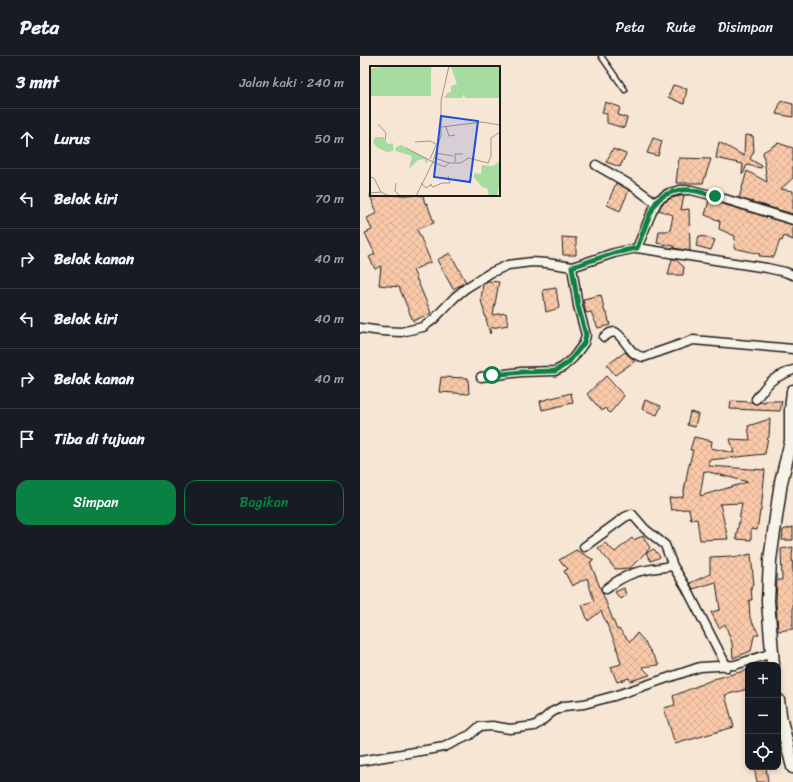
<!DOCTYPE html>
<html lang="id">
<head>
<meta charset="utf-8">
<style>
	:root { --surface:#171b24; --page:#242831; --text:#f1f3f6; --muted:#9ea1a6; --line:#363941; --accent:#0b8043 }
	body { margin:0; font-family:Sriracha,sans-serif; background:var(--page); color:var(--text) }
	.controls { position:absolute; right:12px; bottom:12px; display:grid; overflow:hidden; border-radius:8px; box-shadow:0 2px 6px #0003 }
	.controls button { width:36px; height:36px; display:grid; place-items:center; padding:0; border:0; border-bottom:1px solid var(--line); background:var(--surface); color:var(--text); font:20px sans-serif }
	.stop { position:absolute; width:12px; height:12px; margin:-9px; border:3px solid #0b8043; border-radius:50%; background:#fff }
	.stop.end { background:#0b8043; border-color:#fff; box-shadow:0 1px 4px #0008 }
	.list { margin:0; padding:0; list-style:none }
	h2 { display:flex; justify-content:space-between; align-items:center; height:52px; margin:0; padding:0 16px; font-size:17px }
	h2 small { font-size:13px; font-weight:400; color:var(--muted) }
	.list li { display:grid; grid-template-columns:26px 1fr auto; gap:12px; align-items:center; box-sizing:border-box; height:60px; padding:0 16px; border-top:1px solid var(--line) }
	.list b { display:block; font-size:15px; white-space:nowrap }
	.list em { font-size:13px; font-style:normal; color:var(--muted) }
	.actions { display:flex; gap:8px; padding:12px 16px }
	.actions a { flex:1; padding:9px 0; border:1px solid var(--accent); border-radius:12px; text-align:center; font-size:14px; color:var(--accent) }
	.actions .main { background:var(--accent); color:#fff }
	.icon { flex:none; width:22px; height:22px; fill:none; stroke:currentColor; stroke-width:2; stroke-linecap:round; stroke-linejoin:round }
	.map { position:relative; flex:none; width:433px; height:726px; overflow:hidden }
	header { display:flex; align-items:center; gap:24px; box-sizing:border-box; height:56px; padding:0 20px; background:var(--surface); border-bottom:1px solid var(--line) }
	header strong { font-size:19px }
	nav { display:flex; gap:22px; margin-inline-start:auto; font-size:14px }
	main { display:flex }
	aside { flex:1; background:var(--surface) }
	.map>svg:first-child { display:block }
	.building { fill:url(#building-cross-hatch); stroke:#1c1c1c; fill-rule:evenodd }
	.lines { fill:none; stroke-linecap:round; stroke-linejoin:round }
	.lane-casing { stroke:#1c1c1c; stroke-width:7 }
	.street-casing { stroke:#1c1c1c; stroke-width:11 }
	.secondary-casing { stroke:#1c1c1c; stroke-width:15 }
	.lane { stroke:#f7f3e8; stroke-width:4 }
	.street { stroke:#f7f3e8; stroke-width:8 }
	.secondary { stroke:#f7f3e8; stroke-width:12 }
	.route { stroke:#0b8043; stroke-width:5 }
	.inset-road { fill:none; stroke:#a0958b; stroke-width:1 }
	.view { fill:#1d4ed8; fill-opacity:0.15; stroke:#1d4ed8; stroke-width:2 }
	.inset-edge { fill:none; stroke:#1c1c1c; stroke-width:2 }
</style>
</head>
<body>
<header>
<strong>Peta</strong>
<nav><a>Peta</a><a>Rute</a><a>Disimpan</a></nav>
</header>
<main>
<aside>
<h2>3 mnt<small>Jalan kaki · 240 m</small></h2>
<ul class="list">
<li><svg class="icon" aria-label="ahead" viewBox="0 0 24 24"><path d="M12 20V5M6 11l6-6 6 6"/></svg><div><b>Lurus</b></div><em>50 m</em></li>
<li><svg class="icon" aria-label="left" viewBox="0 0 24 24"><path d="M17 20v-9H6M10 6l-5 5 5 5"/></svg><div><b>Belok kiri</b></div><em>70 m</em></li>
<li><svg class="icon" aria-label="right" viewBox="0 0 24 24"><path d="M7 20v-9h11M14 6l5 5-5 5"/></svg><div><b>Belok kanan</b></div><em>40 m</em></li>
<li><svg class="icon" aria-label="left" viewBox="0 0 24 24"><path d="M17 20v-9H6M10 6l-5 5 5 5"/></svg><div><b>Belok kiri</b></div><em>40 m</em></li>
<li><svg class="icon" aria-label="right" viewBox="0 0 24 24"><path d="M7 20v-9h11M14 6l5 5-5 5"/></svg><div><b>Belok kanan</b></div><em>40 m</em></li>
<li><svg class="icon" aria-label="arrive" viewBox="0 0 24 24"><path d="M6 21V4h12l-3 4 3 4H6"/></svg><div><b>Tiba di tujuan</b></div></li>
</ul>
<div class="actions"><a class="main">Simpan</a><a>Bagikan</a></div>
</aside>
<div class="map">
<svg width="433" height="726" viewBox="0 0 433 726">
	<defs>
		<pattern id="building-cross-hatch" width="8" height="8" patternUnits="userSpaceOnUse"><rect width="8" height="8" fill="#fac9a9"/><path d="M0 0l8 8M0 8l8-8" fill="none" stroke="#d6ac91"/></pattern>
	</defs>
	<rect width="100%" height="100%" fill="#f8e6d5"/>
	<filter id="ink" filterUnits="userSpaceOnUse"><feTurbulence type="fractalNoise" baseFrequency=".025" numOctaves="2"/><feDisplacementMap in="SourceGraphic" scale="8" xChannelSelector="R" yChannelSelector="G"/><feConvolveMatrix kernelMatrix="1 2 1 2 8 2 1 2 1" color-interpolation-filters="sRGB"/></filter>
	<g filter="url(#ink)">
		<path class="building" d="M313 29 327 33 324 48 308 41Z
			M421 45 433 48V61L416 58Z
			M245 46 260 51 258 59 267 62 264 72 247 67V58L242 57Z
			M385 79 393 80 394 95 390 103 402 110 401 112 387 109 383 118H382L383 108 356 102 359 86 384 100Z
			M293 82 302 85 298 100 287 97Z
			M418 87 433 92V122L421 133 433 135V158L379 142 387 115 407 126 403 96Z
			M253 93 266 98 260 111 246 106Z
			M319 102 351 103 343 127H316Z
			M256 127 269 134 260 155 247 149Z
			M10 139H63L65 148 67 147 74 167 57 173 71 206 53 214 71 257 53 265 39 231 19 229 21 210 15 213 9 201 15 198 5 177 12 174 7 162 17 157Z
			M321 140H324L321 154 329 153 330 195 314 192V190L297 187 299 175H310L313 159 299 154 302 148 311 142Z
			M349 144 433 169V184L424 180 422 185 420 184 414 201 399 200 400 198 374 192 375 180 359 173 360 165 345 159Z
			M339 180 346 181 355 184 351 194 336 190Z
			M202 181 216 182V199H203Z
			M90 197 106 226 93 233 77 204Z
			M312 203H315L324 211 323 219H308Z
			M128 225 139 226 133 259 146 257 148 269 131 272 130 278 121 244 123 228Z
			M196 232 199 252 186 256 183 234Z
			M241 239 245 257H247L250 269 238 272 231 256 226 257 223 243Z
			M265 296 275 305 255 319 247 309Z
			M246 320 264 340 250 357 245 352 242 355 227 338Z
			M81 321 108 322 109 338 79 336Z
			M211 337 213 347 182 354 180 345Z
			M285 344 301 350 297 359 282 353Z
			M371 345 391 346 396 348 400 346 405 347V345H422L420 355 370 353Z
			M330 356 338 358 335 371 327 369Z
			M410 363 409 381H408L405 398 349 404V410L405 414 401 455H400L397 474 391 473V484L376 483 382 447 360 448 368 483 340 484 337 463 331 464 329 453 311 454 309 442 323 441 328 413 333 394H330L334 381 352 385 351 392 374 397 370 383 390 384 388 370ZM344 415 349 416 388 426 340 440Z
			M433 471V484H422L423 474Z
			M283 480 290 492 270 512 255 513 238 492 245 487 255 496 272 482 273 484Z
			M433 491 432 500 433 516V573L418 575 416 545 417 524H422L421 493Z
			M294 493 300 501 291 505 286 497Z
			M216 494 234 504 230 506 257 574 259 573 270 586 277 577 284 585 299 609 282 611 290 619 270 625 269 622 257 626 251 611 261 608 256 589 241 555 228 565 222 549 234 545 227 522 212 530 204 515 208 513 199 504Z
			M391 498 394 530H391L392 544H389L390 562 399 578 394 580 391 595 373 602 372 587 365 568 359 572 351 556 360 554 356 526 333 533 330 527 350 518V501L372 500 373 502Z
			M264 532 266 539 260 543 255 536Z
			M388 614V633L365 639 374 671 315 688 304 652 315 649 313 640 354 623Z
			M394 711H406L408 726H397Z"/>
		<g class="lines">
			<g class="lane-casing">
				<path id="lane" d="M241 0 265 34"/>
			</g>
			<g class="street-casing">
				<path id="street" d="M236 109 274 131 296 147
					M277 192 407 212 425 216 433 219
					M0 272 21 275 41 276 63 271 74 263 95 241 106 232 130 217 148 209 172 206 187 207 212 211 254 197 277 192 291 158 298 144 309 137 320 134H331L355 140 433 164
					M244 281 250 277 255 276C267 283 269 300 284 301L333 284 433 293
					M121 321 161 316 195 315 203 311 213 302 224 287 226 279 218 250 212 211
					M396 343C410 324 411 323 433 314
					M224 491 265 461 272 458 285 473 305 489 313 510
					M246 533C270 514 284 514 313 510L326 531 367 611
					M0 705 84 691 110 679 119 671 132 670 150 673 174 670 179 667 192 656 204 650 224 648 254 640 340 611 375 609 412 597"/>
			</g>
			<g class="secondary-casing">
				<path id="secondary" d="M413 609 408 545 410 504 421 426 431 385V354L433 335
					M418 644 421 665 433 711"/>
			</g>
			<use href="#lane" class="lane"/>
			<use href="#street" class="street"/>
			<use href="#secondary" class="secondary"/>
		</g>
	</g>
	<g class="lines" filter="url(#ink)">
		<path class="route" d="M132 319 162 316 195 315 208 307 224 287 226 279 218 250 212 211 254 197 277 192C282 180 290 153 298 144 306 136 320 133 330 134 339 135 347 138 355 140"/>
	</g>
	<g transform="translate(10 10)">
		<rect width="130" height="130" fill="#f8e6d5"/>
		<path d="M15 0H61V30H0V3Z" fill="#a6dca0"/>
		<path d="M130 0V32H95L94 28 92 32H74L77 27 81 26V20L87 18 81 1ZM5 71H13L18 78 23 77V85L17 86 8 82 3 77ZM31 79 58 93 57 98 54 93 48 94 39 103 42 90 26 85 25 82ZM130 95V117L127 130H119L117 122 112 121 103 110 105 107 111 108 112 99 123 100Z" fill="#a6dca0"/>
		<path class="inset-road" d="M8 58 16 67 15 74M72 61 112 56 130 59M76 61 79 70 85 69M45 76 60 75 68 79M36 82 63 96M66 87 83 90M65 92 79 97M60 93 66 79M63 96 75 101 79 97H91L98 92 118 97 121 90V72L130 66M85 96V88H93M0 111 4 112 11 126M26 117 25 125 30 130M51 117 56 122 62 118M60 119 63 121 72 117H80L78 110M0 127 11 126 19 130M46 130 63 96 71 69V35L79 0"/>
		<path class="view" d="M71 50 108 55 100 116 64 111Z"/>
		<rect width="130" height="130" class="inset-edge"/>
	</g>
</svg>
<div class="controls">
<button>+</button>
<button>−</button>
<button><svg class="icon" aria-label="locate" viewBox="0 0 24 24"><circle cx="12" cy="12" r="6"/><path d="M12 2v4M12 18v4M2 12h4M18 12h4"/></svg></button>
</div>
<div class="stop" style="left:132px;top:319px"></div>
<div class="stop end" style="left:355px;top:140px"></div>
</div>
</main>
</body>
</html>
